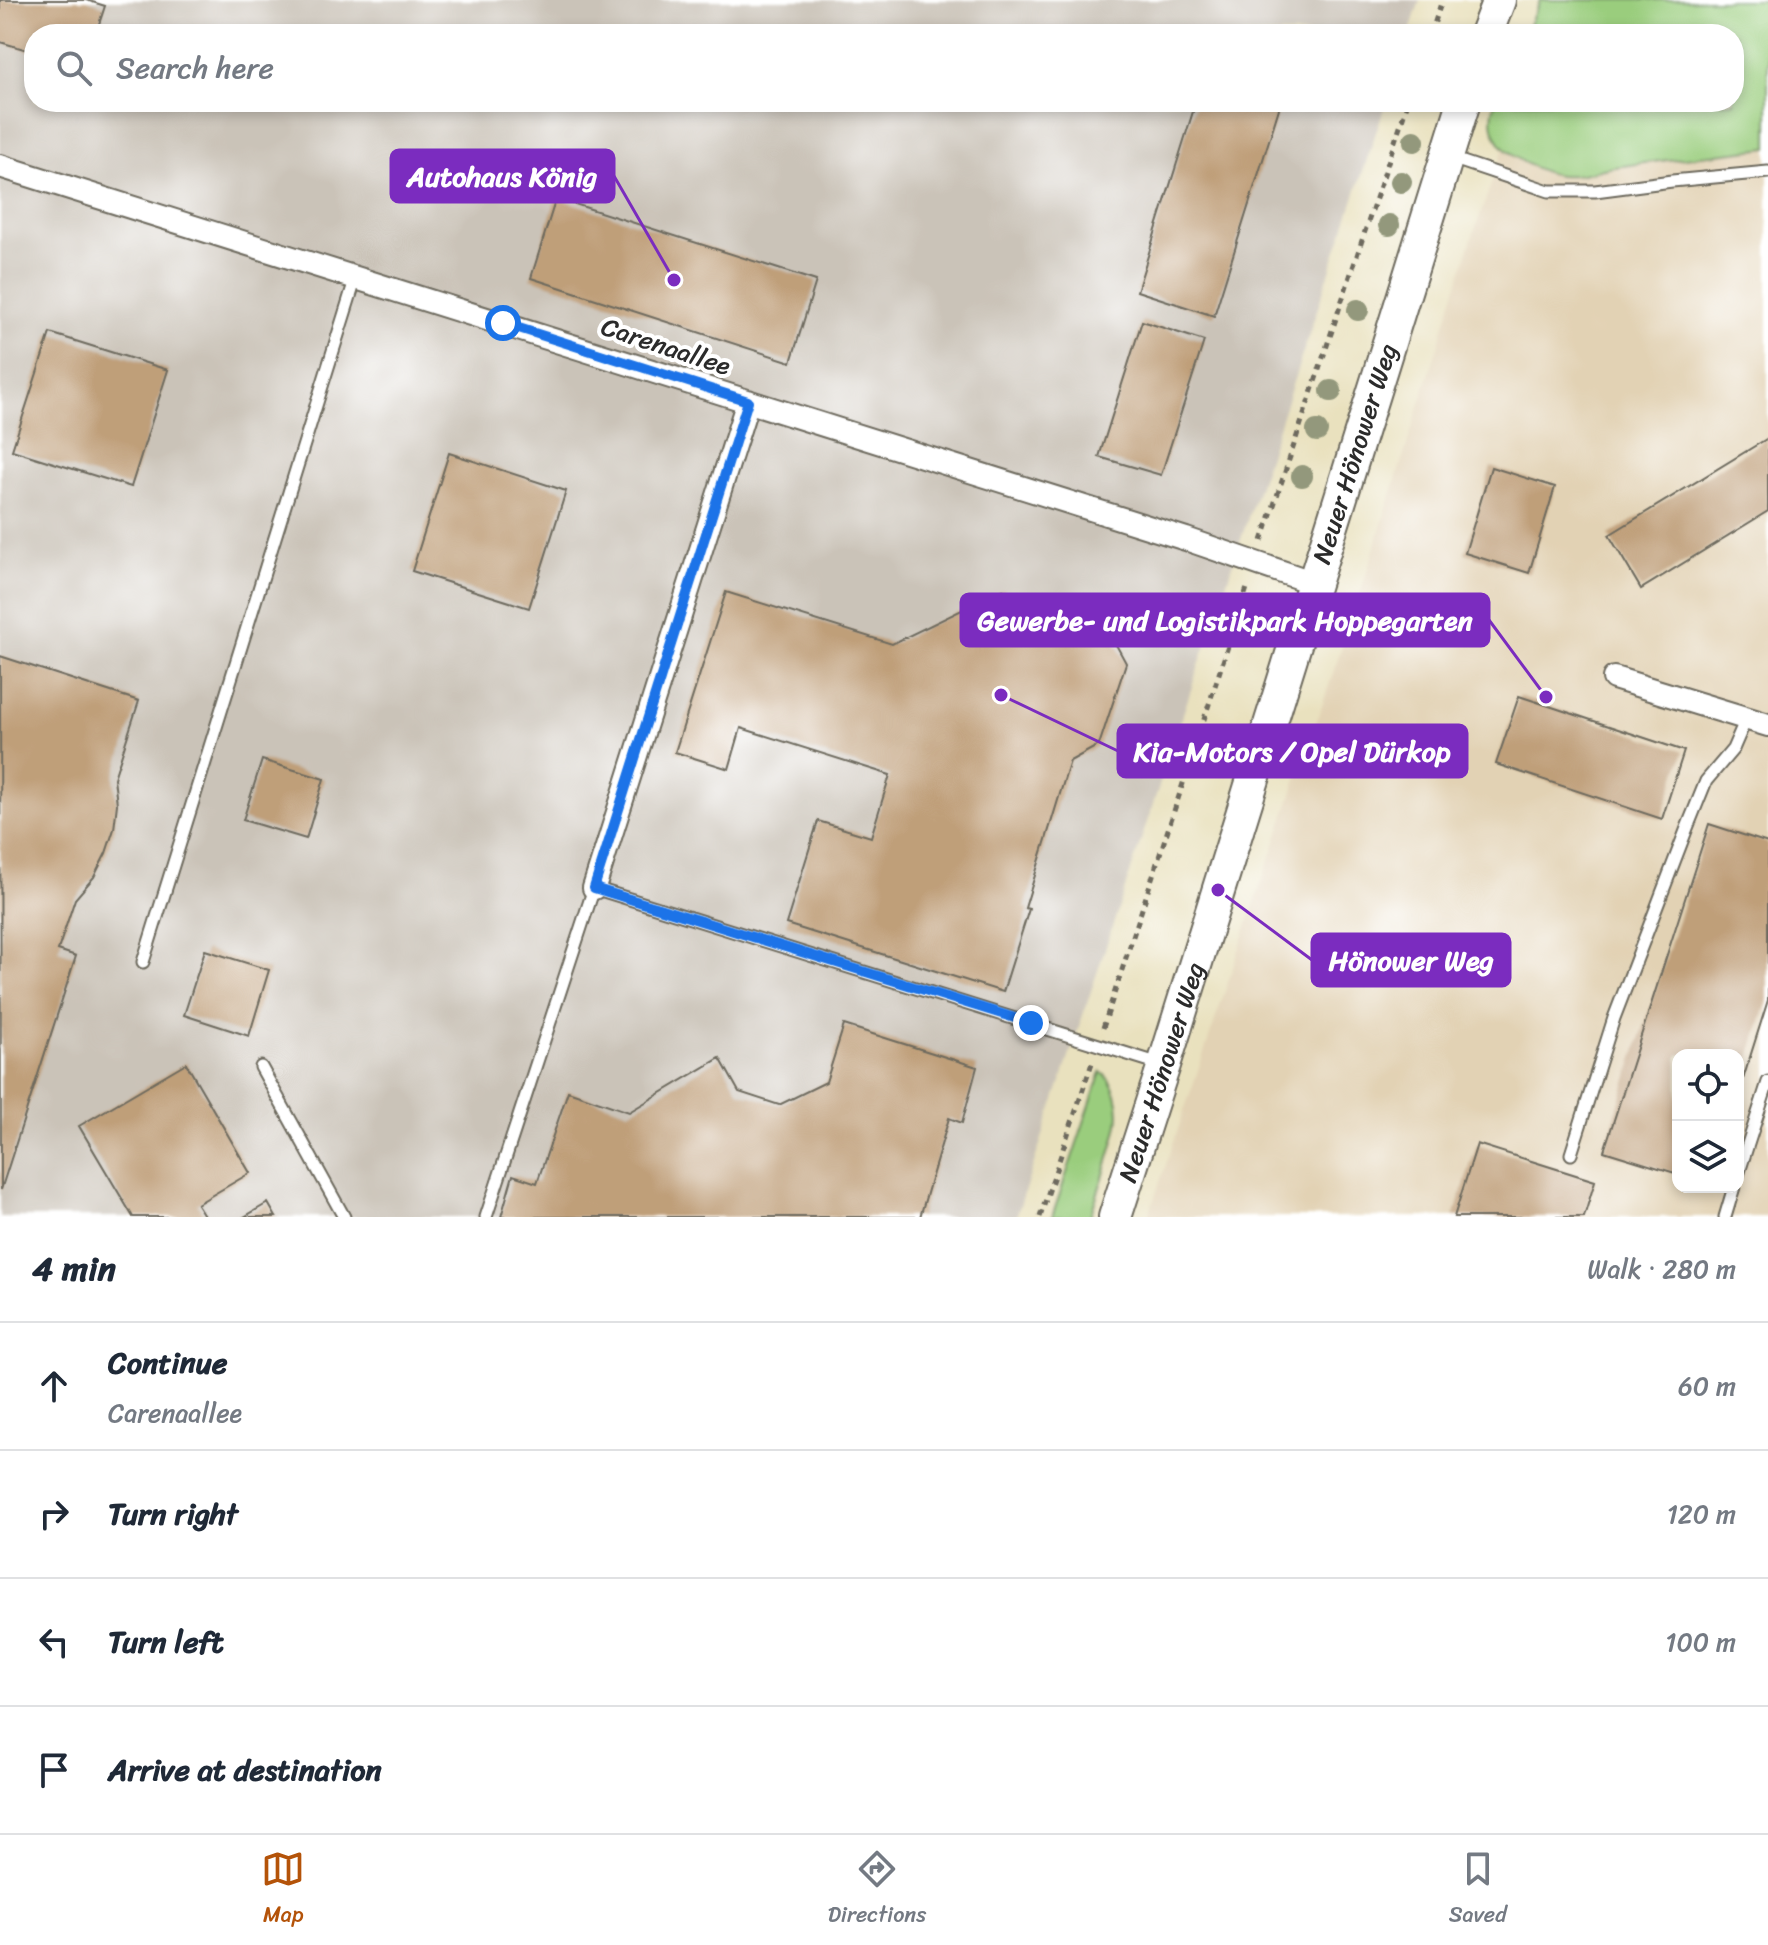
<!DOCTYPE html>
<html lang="en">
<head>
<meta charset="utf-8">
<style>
	:root { --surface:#fff; --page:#f2f2f3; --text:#1f2937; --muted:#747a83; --line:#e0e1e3; --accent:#b45309 }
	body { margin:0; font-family:Sriracha,sans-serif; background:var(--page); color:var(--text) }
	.controls { position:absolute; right:24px; bottom:24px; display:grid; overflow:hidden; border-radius:16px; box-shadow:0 4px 12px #0003 }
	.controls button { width:72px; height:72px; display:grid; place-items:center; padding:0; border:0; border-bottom:2px solid var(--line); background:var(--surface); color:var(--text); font:40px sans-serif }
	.stop { position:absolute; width:24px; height:24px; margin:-18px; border:6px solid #1a73e8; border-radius:50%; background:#fff }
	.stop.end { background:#1a73e8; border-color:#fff; box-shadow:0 2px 8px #0008 }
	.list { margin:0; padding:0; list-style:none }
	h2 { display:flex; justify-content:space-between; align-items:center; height:104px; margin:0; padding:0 32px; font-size:34px }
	h2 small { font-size:26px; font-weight:400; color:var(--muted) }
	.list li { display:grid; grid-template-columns:52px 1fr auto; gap:24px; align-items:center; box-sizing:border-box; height:128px; padding:0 32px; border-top:2px solid var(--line) }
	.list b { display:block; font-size:30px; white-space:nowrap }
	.list p { margin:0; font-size:26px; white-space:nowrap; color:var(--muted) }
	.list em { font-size:26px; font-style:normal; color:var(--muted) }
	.icon { flex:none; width:44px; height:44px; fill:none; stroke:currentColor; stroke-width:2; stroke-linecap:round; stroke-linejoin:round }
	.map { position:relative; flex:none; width:1768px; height:1217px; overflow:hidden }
	.search { position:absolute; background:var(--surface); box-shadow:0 4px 12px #0003; left:24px; right:24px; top:24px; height:88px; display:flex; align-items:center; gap:20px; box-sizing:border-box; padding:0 28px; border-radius:32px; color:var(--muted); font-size:30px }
	.sheet { height:616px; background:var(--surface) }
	nav { display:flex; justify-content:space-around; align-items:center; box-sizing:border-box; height:112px; border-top:2px solid var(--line); background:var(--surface); font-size:22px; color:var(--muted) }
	nav a { display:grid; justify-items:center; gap:4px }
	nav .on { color:var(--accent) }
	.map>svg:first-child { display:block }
	.built { fill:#e2d2b4; fill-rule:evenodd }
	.industrial { fill:#cac3b8 }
	.green { fill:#9acd7d; stroke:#627c54; stroke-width:2 }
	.building { fill:#bf9f79 }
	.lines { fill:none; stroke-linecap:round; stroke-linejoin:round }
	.lane-casing { stroke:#6e6b5e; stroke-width:15 }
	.street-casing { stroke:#6e6b5e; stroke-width:26 }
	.secondary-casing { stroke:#6e6b5e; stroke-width:36 }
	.path { stroke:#6e6b5e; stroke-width:5; stroke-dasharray:6 6; stroke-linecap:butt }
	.lane { stroke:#fff; stroke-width:11 }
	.street { stroke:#fff; stroke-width:22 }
	.secondary { stroke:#fff; stroke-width:32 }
	.tree { fill:#93987b }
	.route { stroke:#1a73e8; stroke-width:10 }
	.labels { text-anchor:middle; stroke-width:8; stroke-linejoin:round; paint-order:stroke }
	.street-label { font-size:26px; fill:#2b2b2b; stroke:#fff }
	.leader { fill:none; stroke:#7b2cbf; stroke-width:3 }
	.callout-dot { fill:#7b2cbf; stroke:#fff; stroke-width:3 }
	.callout { fill:#7b2cbf; stroke:#7b2cbf; stroke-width:3 }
	.callout-label { font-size:28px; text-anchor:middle; font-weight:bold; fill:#fff }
</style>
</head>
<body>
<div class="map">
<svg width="1768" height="1217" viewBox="0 0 1768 1217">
	<rect width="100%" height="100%" fill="#fff"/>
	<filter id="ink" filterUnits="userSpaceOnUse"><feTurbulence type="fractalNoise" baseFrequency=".0125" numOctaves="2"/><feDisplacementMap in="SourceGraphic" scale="16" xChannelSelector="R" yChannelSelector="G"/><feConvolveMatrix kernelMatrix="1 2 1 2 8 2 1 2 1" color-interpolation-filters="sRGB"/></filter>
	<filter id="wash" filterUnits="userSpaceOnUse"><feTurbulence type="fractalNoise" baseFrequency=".006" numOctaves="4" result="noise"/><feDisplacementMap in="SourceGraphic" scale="32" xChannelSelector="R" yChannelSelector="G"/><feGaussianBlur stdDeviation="1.8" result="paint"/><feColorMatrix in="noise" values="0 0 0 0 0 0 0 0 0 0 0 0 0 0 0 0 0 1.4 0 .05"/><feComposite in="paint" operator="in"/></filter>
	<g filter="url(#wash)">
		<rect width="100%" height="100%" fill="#e9e1be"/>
		<path class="built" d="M1768 0V1217H1148L1359 597 1472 238 1520 102H1734V34ZM1678 1055H1738V1187H1678Z"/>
		<path class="industrial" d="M0 0H1420L1409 34H34V102H1386L1016 1217H0Z"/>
		<path class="green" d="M1540 0H1768V148C1717 154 1665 160 1614 167 1594 170 1581 177 1559 175 1540 173 1506 156 1497 138 1491 127 1491 114 1495 102H1734V34H1525Z
			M1101 1072C1116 1081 1121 1108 1118 1124 1112 1154 1099 1188 1090 1217H1052Z"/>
		<g id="blocks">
			<path class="building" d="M0 0H86L105 6 97 30 108 34H34V52L0 42Z
				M1196 102H1281L1214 316 1137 291Z
				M556 198 816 281 791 362 531 278Z
				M1142 321 1204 341 1161 475 1099 457Z
				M50 333 168 370 131 487 12 450Z
				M1768 438V511L1641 589 1609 535Z
				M449 453 566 491 529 608 412 571Z
				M1491 467 1555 487 1529 573 1465 553Z
				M1003 590 1018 622 1052 633 1078 620 1107 628 1126 663 1099 745 1070 761 1025 908 1029 909 1003 992 786 924 818 821 871 837 890 775 741 728 729 769 675 752 726 592 892 644Z
				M0 656 139 701 114 778 117 804 114 829 106 853 94 877 75 899 58 950 76 956 1 1190Z
				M1519 696 1684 751 1662 819 1496 764Z
				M262 760 324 779 306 839 243 820Z
				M1709 824 1768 843V1000L1739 1092 1738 1055H1678V1174L1604 1151Z
				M205 950 269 970 249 1036 184 1015Z
				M844 1025 977 1067 962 1123 949 1118 920 1217H501L513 1175 537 1183 568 1091 629 1112 720 1058 739 1092 779 1105 826 1082Z
				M186 1063 250 1173 197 1204 205 1217H133L79 1126Z
				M1477 1144 1595 1181 1584 1217H1454Z
				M268 1203 276 1217H244Z"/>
		</g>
	</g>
	<g filter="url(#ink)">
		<use href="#blocks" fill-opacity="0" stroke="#6e6b5e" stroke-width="2"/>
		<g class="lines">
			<g class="lane-casing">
				<path id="lane" d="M1451 158 1549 191H1595L1672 181 1768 172
					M143 962 356 277
					M261 1067 344 1217
					M1571 1154 1614 1018 1687 828 1706 781 1733 749 1746 719
					M1738 1175 1768 1082
					M486 1217 594 888 1160 1064
					M1725 1217 1734 1187"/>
			</g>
			<g class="street-casing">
				<path id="street" d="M0 166 1186 539 1314 583
					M1614 678 1768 725
					M594 888 748 401"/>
			</g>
			<g class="secondary-casing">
				<g id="secondary">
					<path d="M1486 34 1499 0"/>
					<path id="s1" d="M1115 1217 1164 1065 1464 102"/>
				</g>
			</g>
			<path class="path" d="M1431 34 1442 0
				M1262 541 1408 102
				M1103 1028 1248 585
				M1040 1217 1093 1060"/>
			<use href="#lane" class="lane"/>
			<use href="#street" class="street"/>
			<use href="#secondary" class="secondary"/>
		</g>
		<g class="tree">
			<circle cx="1414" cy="141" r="11"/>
			<circle cx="1401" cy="182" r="11"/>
			<circle cx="1389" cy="225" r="11"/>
			<circle cx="1358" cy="310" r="11"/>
			<circle cx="1331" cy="391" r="11"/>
			<circle cx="1317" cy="431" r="11"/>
			<circle cx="1302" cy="476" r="11"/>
		</g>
	</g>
	<g class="lines" filter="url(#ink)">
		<path class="route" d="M503 323 748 401 594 888 1031 1023"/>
	</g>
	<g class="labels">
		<g class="street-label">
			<text transform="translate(666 346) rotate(18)" y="9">Carenaallee</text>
			<text dy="9" stroke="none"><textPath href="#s1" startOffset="800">Neuer Hönower Weg</textPath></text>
			<text dy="9" stroke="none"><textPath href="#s1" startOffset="152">Neuer Hönower Weg</textPath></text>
		</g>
	</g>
	<path class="leader" d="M674 280L614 176M1546 697L1489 620M1001 695L1118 751M1218 890L1312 960"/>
	<g class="callout-dot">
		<circle cx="674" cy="280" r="8"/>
		<circle cx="1546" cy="697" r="8"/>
		<circle cx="1001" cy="695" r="8"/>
		<circle cx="1218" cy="890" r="8"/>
	</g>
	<g class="callout">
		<rect x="391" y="150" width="223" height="52" rx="8"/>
		<rect x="961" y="594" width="528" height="52" rx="8"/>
		<rect x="1118" y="725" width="349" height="52" rx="8"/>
		<rect x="1312" y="934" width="198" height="52" rx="8"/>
	</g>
	<g class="callout-label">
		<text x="502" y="186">Autohaus König</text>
		<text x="1225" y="630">Gewerbe- und Logistikpark Hoppegarten</text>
		<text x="1292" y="761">Kia-Motors / Opel Dürkop</text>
		<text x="1411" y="970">Hönower Weg</text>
	</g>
</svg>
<div class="controls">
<button><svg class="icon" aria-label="locate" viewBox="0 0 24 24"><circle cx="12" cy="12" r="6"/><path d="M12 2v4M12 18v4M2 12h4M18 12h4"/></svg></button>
<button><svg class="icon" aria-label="layers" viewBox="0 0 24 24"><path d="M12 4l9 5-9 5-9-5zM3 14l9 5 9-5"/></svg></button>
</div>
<div class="stop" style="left:503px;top:323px"></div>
<div class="stop end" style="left:1031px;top:1023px"></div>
<div class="search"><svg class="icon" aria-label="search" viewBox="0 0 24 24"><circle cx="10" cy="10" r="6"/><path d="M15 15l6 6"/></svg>Search here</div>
</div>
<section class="sheet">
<h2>4 min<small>Walk · 280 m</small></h2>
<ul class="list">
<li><svg class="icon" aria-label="ahead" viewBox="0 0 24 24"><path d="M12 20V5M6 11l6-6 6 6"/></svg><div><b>Continue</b><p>Carenaallee</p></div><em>60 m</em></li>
<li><svg class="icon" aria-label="right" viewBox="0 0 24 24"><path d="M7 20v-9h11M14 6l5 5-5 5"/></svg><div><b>Turn right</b></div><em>120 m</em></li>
<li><svg class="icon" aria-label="left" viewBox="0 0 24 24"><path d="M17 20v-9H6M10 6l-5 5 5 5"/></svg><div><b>Turn left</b></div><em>100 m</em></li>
<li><svg class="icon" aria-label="arrive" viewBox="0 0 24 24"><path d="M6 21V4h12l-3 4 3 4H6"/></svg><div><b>Arrive at destination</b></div></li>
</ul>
</section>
<nav>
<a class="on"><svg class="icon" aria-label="map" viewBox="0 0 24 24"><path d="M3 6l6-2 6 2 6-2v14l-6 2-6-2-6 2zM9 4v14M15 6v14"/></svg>Map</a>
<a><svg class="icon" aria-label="directions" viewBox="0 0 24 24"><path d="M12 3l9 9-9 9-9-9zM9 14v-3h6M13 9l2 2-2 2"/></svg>Directions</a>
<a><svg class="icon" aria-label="saved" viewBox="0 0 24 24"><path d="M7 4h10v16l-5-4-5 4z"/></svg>Saved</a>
</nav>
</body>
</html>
